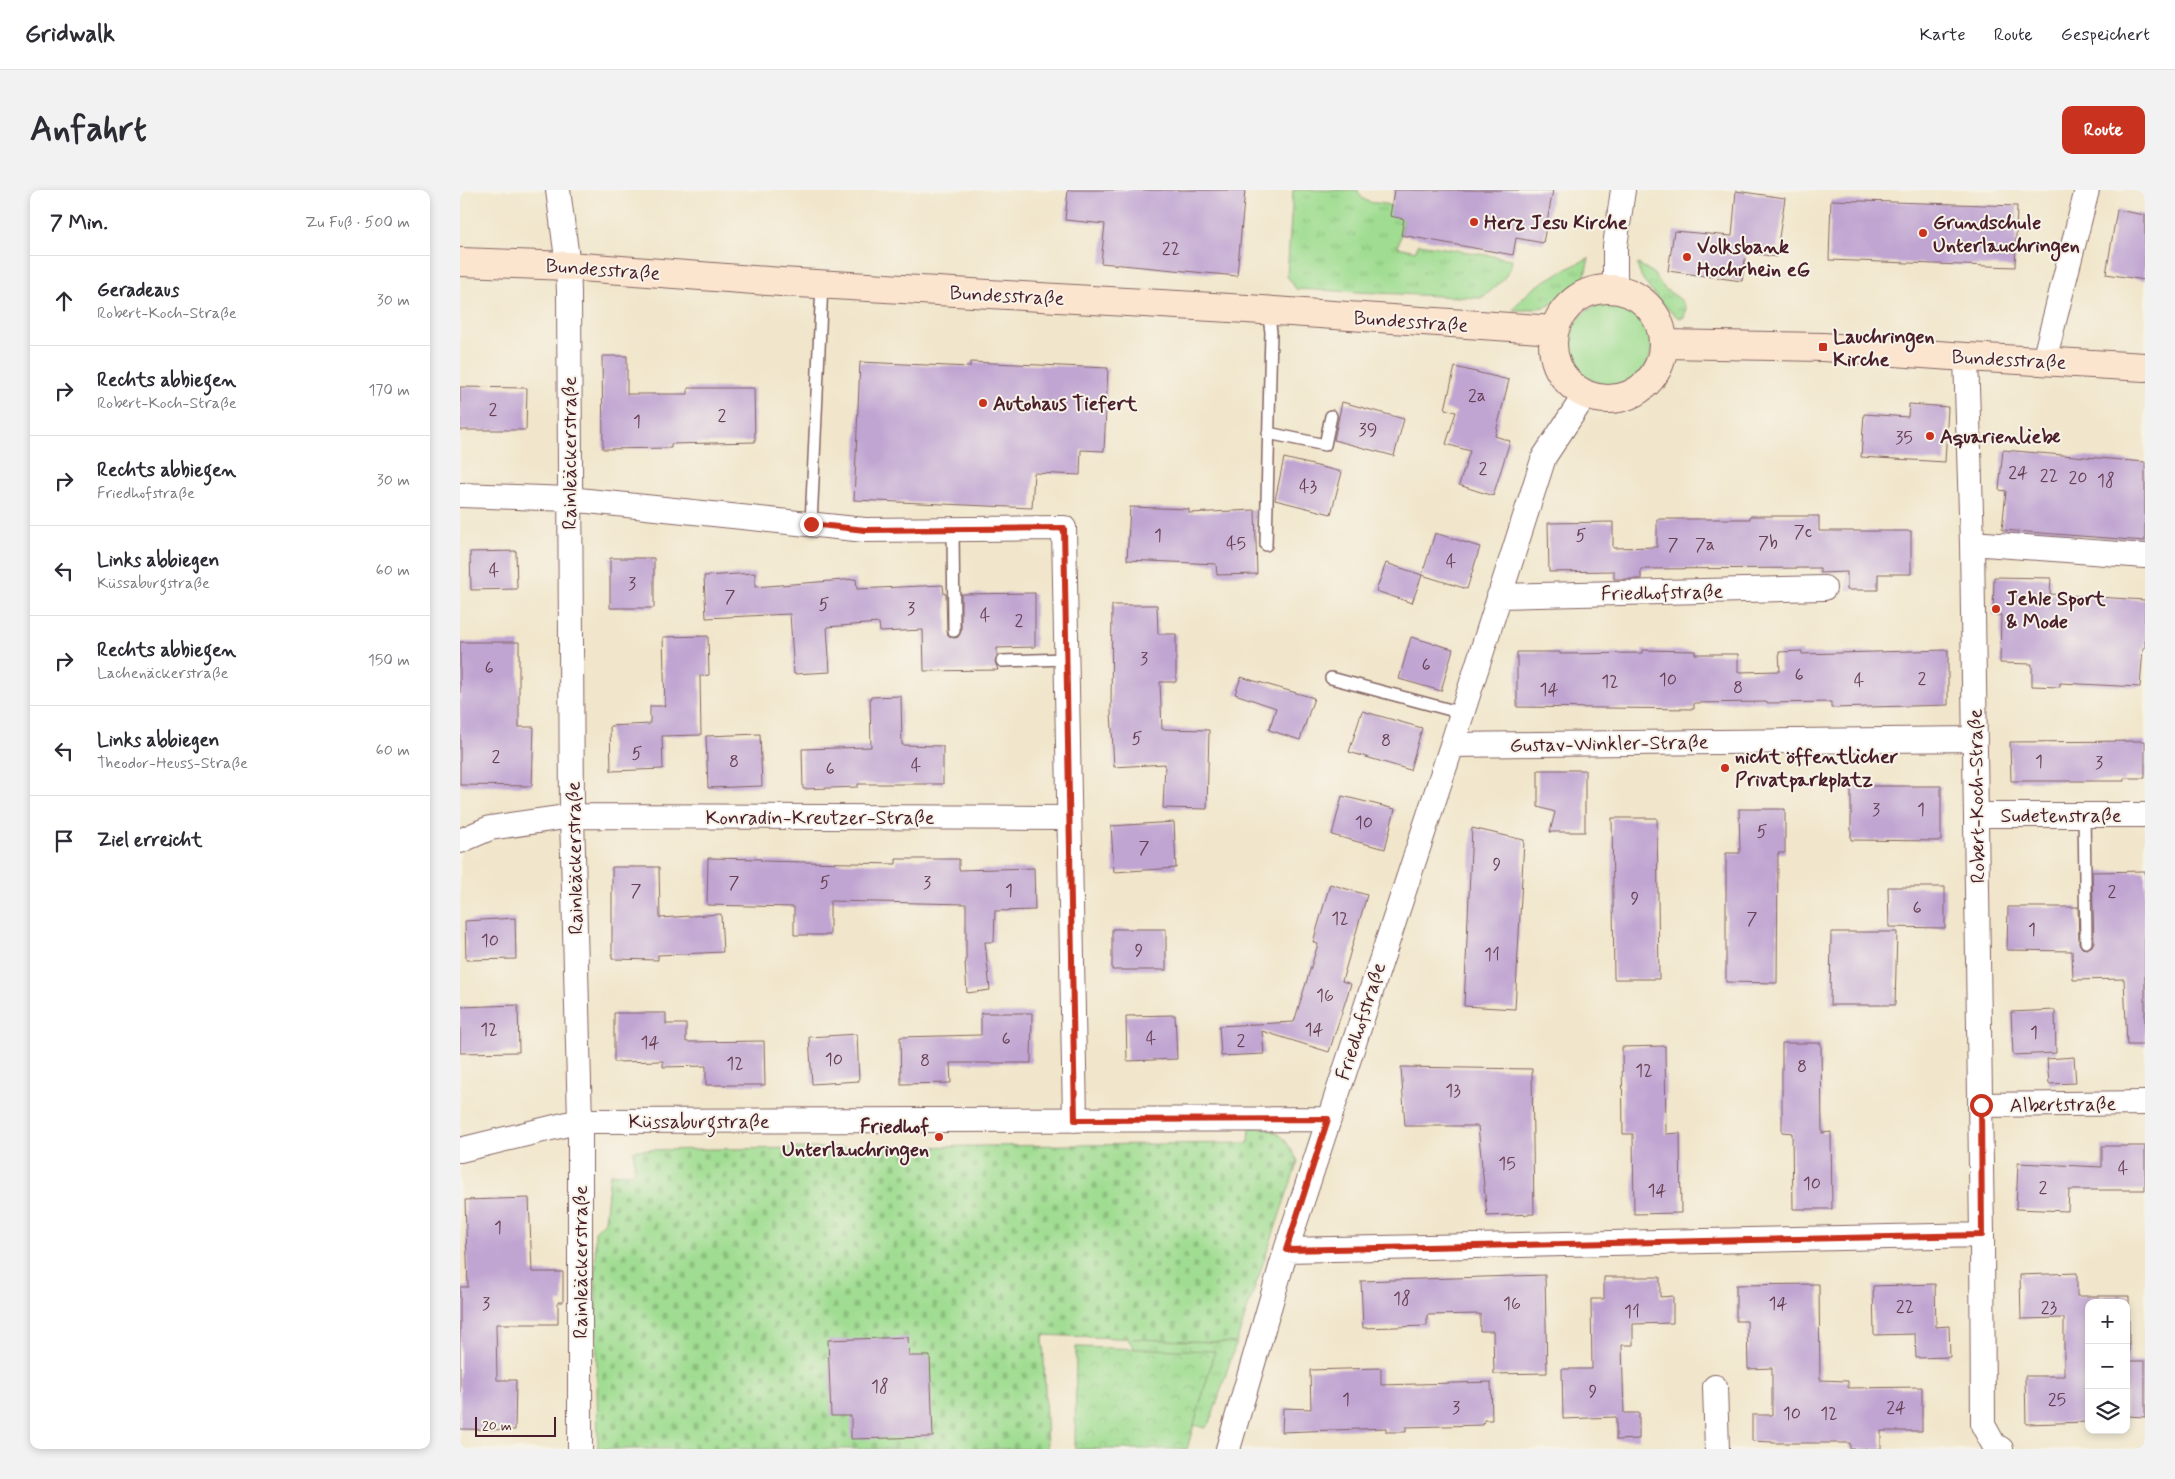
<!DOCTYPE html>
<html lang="de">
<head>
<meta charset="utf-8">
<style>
	:root { --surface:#fff; --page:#f2f2f3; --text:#2b2b33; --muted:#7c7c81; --line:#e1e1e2; --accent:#c8321e }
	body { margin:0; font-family:Mynerve,sans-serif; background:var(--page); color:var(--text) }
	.controls { position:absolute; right:15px; bottom:15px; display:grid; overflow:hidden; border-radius:10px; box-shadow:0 2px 8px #0003 }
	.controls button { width:45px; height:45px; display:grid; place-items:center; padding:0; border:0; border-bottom:1px solid var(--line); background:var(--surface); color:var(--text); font:25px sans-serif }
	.scale { position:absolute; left:15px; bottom:12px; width:81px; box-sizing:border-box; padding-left:5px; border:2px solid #4a1f2b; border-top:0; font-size:14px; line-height:18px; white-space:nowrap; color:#4a1f2b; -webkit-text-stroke:4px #f7f3e8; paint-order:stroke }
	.stop { position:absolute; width:15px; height:15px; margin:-11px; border:4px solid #c8321e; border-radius:50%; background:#fff }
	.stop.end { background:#c8321e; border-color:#fff; box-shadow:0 1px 5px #0008 }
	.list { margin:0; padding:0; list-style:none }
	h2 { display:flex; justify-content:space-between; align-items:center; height:65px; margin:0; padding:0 20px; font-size:21px }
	h2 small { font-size:16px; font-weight:400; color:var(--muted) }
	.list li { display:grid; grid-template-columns:32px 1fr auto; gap:15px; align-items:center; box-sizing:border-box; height:90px; padding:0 20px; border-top:1px solid var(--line) }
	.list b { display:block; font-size:19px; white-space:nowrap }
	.list p { margin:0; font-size:16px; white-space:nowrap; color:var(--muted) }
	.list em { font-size:16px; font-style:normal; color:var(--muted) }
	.icon { flex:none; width:28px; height:28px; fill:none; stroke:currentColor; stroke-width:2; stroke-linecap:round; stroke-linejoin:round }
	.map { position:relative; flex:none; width:1685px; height:1259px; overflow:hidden; border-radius:10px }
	header { display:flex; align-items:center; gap:30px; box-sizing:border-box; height:70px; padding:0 25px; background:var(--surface); border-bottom:1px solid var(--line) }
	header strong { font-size:24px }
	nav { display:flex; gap:28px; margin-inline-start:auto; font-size:18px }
	.intro { display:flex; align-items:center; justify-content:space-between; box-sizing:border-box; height:120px; padding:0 30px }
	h1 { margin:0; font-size:35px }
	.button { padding:12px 22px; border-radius:10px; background:var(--accent); color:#fff; font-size:18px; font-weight:700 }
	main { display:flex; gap:30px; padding:0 30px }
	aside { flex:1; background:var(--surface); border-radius:10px; box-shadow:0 2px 8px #0003 }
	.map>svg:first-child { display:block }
	.grass { fill:url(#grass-tufts); stroke:#757e5e }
	.cemetery { fill:url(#cemetery-stones); stroke:#757e5e }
	.park { fill:url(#park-crowns); stroke:#757e5e }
	.garden { fill:#a0dd92; stroke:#757e5e }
	.building { fill:#c0a4d2 }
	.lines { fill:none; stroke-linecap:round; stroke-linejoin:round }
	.lane-casing { stroke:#846563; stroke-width:14 }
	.street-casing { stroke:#846563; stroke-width:26 }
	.secondary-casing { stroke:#846563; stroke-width:30 }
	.lane { stroke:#fff; stroke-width:11 }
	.street { stroke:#fff; stroke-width:24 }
	.secondary { stroke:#fce5cf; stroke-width:28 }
	.route { stroke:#c8321e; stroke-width:6 }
	.poi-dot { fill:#c8321e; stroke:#f7f3e8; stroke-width:2 }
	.labels { text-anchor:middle; stroke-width:4; stroke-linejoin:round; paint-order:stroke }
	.number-label { font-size:18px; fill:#684055 }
	.poi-label { font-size:20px; font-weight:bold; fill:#4a1f2b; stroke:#f7f3e8; text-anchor:start }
	.street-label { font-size:20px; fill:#4a1f2b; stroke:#f7f3e8 }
</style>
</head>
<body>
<header>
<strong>Gridwalk</strong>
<nav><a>Karte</a><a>Route</a><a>Gespeichert</a></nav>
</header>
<div class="intro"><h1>Anfahrt</h1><a class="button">Route</a></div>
<main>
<aside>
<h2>7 Min.<small>Zu Fuß · 500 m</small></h2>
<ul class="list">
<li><svg class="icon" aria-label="ahead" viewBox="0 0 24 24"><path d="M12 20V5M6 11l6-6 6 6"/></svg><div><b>Geradeaus</b><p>Robert-Koch-Straße</p></div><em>30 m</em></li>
<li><svg class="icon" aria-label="right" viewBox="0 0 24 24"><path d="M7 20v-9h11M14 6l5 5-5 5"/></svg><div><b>Rechts abbiegen</b><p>Robert-Koch-Straße</p></div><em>170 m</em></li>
<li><svg class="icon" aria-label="right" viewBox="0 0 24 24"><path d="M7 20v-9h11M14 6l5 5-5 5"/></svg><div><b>Rechts abbiegen</b><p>Friedhofstraße</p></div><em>30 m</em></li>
<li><svg class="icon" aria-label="left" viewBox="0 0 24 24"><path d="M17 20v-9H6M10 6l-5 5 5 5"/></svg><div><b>Links abbiegen</b><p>Küssaburgstraße</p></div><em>60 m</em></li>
<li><svg class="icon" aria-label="right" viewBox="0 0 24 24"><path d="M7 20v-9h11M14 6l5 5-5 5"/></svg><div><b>Rechts abbiegen</b><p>Lachenäckerstraße</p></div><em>150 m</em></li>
<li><svg class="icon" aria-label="left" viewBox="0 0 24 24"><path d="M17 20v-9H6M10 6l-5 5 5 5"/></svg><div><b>Links abbiegen</b><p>Theodor-Heuss-Straße</p></div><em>60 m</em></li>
<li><svg class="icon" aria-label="arrive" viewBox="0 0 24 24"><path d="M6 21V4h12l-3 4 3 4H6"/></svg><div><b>Ziel erreicht</b></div></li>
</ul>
</aside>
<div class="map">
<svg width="1685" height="1259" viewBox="0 0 1685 1259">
	<defs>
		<pattern id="grass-tufts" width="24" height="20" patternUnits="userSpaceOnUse" patternTransform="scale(1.25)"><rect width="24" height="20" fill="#a0dd92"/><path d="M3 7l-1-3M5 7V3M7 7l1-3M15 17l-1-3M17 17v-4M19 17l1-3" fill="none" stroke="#8bbd7e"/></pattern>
		<pattern id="cemetery-stones" width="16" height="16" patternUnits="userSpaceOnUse" patternTransform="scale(1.25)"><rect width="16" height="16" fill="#a0dd92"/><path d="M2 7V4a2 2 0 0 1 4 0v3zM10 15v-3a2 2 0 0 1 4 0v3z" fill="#8bbd7e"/></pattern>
		<pattern id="park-crowns" width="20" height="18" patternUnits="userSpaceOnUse" patternTransform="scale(1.25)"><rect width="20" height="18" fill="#a0dd92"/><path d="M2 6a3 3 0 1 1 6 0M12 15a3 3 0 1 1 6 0" fill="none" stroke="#8bbd7e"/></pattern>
	</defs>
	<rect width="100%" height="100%" fill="#f7f3e8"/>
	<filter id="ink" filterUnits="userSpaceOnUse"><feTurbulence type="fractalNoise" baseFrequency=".02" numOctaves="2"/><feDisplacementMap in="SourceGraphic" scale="10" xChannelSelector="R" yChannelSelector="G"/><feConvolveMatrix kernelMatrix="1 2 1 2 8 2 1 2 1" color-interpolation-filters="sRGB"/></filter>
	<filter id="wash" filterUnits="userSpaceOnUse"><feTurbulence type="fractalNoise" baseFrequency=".0096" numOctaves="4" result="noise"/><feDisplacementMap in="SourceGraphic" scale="20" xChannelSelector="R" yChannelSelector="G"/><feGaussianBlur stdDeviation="1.12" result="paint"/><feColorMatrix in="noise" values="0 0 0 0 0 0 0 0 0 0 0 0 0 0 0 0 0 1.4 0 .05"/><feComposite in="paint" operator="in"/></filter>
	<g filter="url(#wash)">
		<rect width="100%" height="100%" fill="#f1e6cb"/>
		<path class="grass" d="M833 0H898C904 19 920 9 932 17 937 19 941 25 944 29L938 57 955 61 959 54 1052 69C1051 86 1034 99 1021 108L836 99 827 86Z
			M1129 68 1124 89 1101 108 1088 116 1069 120H1053C1069 95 1103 81 1129 68Z
			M1178 74 1192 82 1204 98 1221 110 1226 118 1224 127 1220 128C1208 122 1176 88 1178 74Z
			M667 1148 776 1153 750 1233 745 1238 734 1235 724 1259 708 1204Z"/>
		<path class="cemetery" d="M790 935C822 941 822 944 838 971L776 1153 583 1145 587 1259H138L135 1041 145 1031 150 984 174 983V960L789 953Z"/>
		<path class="park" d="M616 1157 755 1161 727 1259H615Z"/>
		<path class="garden" d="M1110 154a41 41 0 1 1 82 0a41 41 0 1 1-82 0Z"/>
		<g id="blocks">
			<path class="building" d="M608 0H785L777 86 641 73 645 34 605 30Z
				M934 0H1093L1083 53 1056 48 1053 65 941 45 944 29 930 26Z
				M1276 1 1325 8 1316 67 1286 62 1282 91 1208 81 1214 41 1272 46Z
				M1371 10 1557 16 1555 77 1369 70Z
				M1657 20 1685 25V90L1646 84Z
				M142 166H167V204H228V198H294L295 252 211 254V258L143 259Z
				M400 172 510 177V172L648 178 644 261 621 260 620 285 574 283 572 318 394 310Z
				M995 177 1049 190 1035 246 1050 251 1033 306 999 295 1010 261 986 254 996 222 985 219Z
				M0 197 67 198 66 240H0Z
				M882 212 944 229 934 266 874 250Z
				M1449 214 1488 217 1485 272 1401 267 1404 224 1448 227Z
				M1543 260 1685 272V351L1542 340 1546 301 1539 300Z
				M824 268 882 282 871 324 815 310Z
				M670 317 729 319V323L795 320 797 384 757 385 756 374 667 370Z
				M1290 326H1359V341H1451V384H1418V400H1387V382L1360 383V378L1181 379V389H1154V381L1089 382 1088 333 1153 332V358L1197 357V329H1290Z
				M975 343 1020 357 1007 399 962 385Z
				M56 361 57 399 11 400 10 362Z
				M150 368H194V418H150Z
				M926 373 962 385 952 413 916 401Z
				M295 383V397L396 389 397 399 483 395 484 404H486L487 442 488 445 494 448 498 447 501 441V404L575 403V457L537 458V465L535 471 538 480 464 481 463 440 420 442 419 433 367 437 370 482 334 484 330 424 246 428 244 386Z
				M1534 387 1591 388 1590 404 1685 410V458H1683L1680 497 1600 493V497L1572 496V474L1540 473 1541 425H1533Z
				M652 415H697L698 444H716V492H700L702 539 749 540 747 619 703 618 705 574 654 577 651 522Z
				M248 446 249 485 240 486 241 545 202 546 203 579 151 581 150 536 190 534V516H205L203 447Z
				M951 447 993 459 981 501 939 489Z
				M0 452H59V537H74L72 596 0 595Z
				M1182 460 1235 461V464H1278V482L1320 481 1319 462 1342 461V464L1488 460V515L1371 518V512L1306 513V512L1234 513V519L1057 517V462H1100V464L1182 463Z
				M781 487 854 508 840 550 809 540 816 518 775 504Z
				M441 506 442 555 483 556V594H398V597L343 599 342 559 411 557 410 507Z
				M902 521 962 538 950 580 889 562Z
				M300 544 302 596 248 598 246 546Z
				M1685 551V588H1664V591H1551L1550 552Z
				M1078 580H1125V642H1090L1095 622 1078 617Z
				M1391 596H1481V651L1391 650Z
				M882 606 935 619 925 659 872 645Z
				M1279 619H1325V663H1318L1317 793 1266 792V663H1280Z
				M1152 628H1197L1199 789H1154Z
				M714 632 716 678 654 682 651 636Z
				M1012 638 1064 650 1055 819 1004 816Z
				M248 668 301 669V671L436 674V669H499V680L574 678 575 720 535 721 534 752H525L530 800 507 803 505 773H506V714L370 711V745H334V717L247 715Z
				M152 677H199L200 728 261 724 263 762 198 765V770L152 769Z
				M1685 681V855H1667L1664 789 1613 790 1612 761 1547 760 1548 717H1618L1619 753 1622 758 1627 759 1632 756 1634 752 1632 682Z
				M870 694 907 705 882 791 891 794 869 862 802 841 804 864 761 866 759 836 834 832 858 754 853 752Z
				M1428 697H1485V738L1429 737Z
				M55 728 56 769 6 770 5 731Z
				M652 739H706V780H652Z
				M1371 742H1437L1435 815H1370Z
				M58 815 59 862 0 863V817Z
				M1595 820 1596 863 1553 865 1551 822Z
				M154 823H206V834H226V852L304 851 305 895H246V876L203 877V871L154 872Z
				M521 823H572L571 873H490L491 893 441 894 440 847 521 845Z
				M715 825 717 869 667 871 666 826Z
				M397 844 399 891 352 894 349 847Z
				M1322 853H1361L1362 943 1371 942 1372 1019H1333L1332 943 1322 942Z
				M1205 856 1206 944 1220 943 1221 1023 1174 1024 1173 944H1163L1162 857Z
				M1614 867 1616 893 1589 894 1587 869Z
				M941 877 1072 879 1074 1024 1027 1026 1018 936H945Z
				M1642 956H1685V1000H1609L1608 1021 1556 1019 1558 973 1642 977Z
				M69 1008 72 1082H103V1112H98V1134H36L37 1190H56L55 1240 0 1239V1097H8L5 1010Z
				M1617 1083V1106H1669V1171H1685V1227L1666 1226V1113H1629V1232L1566 1234 1565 1186H1604V1128L1561 1129 1560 1085Z
				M1085 1085 1087 1183 1034 1184 1033 1141H1020V1124L967 1125V1136L903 1138 901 1091Z
				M1144 1087H1200V1107L1213 1106V1133L1173 1134V1155H1162L1164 1223H1179V1249L1156 1250V1227L1103 1229 1102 1179H1132L1131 1109H1144Z
				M1359 1094 1360 1190 1388 1191V1198L1462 1197V1241H1421V1259H1390V1253H1312V1252L1292 1251V1225H1312V1178L1288 1179 1287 1131H1276V1095Z
				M1475 1094 1476 1137 1489 1136 1490 1167 1456 1168 1455 1144 1414 1145 1413 1096Z
				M448 1147 449 1166H470L473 1247 391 1249V1226H371L368 1150Z
				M921 1178V1195L1031 1192 1032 1230H1024L1023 1235 946 1237V1242H926V1238L822 1242 823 1218 851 1219 850 1180Z"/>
		</g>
	</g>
	<g filter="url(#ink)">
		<use href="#blocks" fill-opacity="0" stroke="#846563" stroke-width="1"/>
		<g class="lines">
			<g class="lane-casing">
				<path id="lane" d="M808 243 865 255 871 226
					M351 334 362 94
					M493 339 494 441
					M806 355 811 142 808 121
					M542 471 606 469
					M871 488 1002 523
					M1624 625 1626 752"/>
			</g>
			<g class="street-casing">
				<path id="street" d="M98 0 108 76 109 103 112 626 120 931V1259
					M1155 99V56L1163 0
					M1506 167 1512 353 1522 1045 1523 1235 1534 1255 1541 1259
					M1584 171 1627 0
					M0 305 109 309 405 340 604 338 615 930
					M1512 353 1685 366
					M1039 406 1364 398
					M992 555 1515 549
					M1516 625H1685
					M0 651 30 638 112 626 608 628
					M1521 915 1685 913
					M0 960 120 931 868 929
					M826 1060 1522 1045
					M1255 1197 1257 1259
					M768 1259 826 1060 992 555 1084 267 1125 205"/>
			</g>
			<g class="secondary-casing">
				<path id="secondary" d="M0 72 108 76 321 92 787 119 1094 140
					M1093 154a55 55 0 1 1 110 0a55 55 0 1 1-110 0Z
					M1203 154 1363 157 1506 167 1685 177"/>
			</g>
			<use href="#lane" class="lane"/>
			<use href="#street" class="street"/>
			<use href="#secondary" class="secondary"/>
		</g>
	</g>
	<g class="lines" filter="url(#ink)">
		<path class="route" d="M351 334 405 340 604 338 615 930 868 929 826 1060 1522 1045 1521 915"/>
	</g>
	<g class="poi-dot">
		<circle cx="1014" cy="32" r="5"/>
		<circle cx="1463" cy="43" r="5"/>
		<circle cx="1227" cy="67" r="5"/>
		<rect x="1358" y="152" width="10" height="10" rx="2.5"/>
		<circle cx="523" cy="213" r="5"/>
		<circle cx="1470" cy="246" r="5"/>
		<circle cx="1536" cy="419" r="5"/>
		<circle cx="1265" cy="578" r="5"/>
		<circle cx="479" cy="947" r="5"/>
	</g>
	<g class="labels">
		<g class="number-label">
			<text x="711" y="64">22</text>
			<text x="1017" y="211">2a</text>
			<text x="33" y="225">2</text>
			<text x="262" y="231">2</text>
			<text x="177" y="237">1</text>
			<text x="908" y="245">39</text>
			<text x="1444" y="253">35</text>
			<text x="1023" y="284">2</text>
			<text x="1558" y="288">24</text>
			<text x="1589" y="291">22</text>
			<text x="1618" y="293">20</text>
			<text x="1646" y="296">18</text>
			<text x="848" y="302">43</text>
			<text x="1343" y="347">7c</text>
			<text x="698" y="351">1</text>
			<text x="1121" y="351">5</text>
			<text x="1308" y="358">7b</text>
			<text x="776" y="359">45</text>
			<text x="1213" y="360">7</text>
			<text x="1245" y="360">7a</text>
			<text x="991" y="377">4</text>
			<text x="34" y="386">4</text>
			<text x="172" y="399">3</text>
			<text x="270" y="412">7</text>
			<text x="364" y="420">5</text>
			<text x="451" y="424">3</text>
			<text x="525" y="431">4</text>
			<text x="559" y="436">2</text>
			<text x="684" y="474">3</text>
			<text x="966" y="480">6</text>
			<text x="29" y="483">6</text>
			<text x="1339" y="490">6</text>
			<text x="1462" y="494">2</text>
			<text x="1208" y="495">10</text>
			<text x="1399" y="496">4</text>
			<text x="1150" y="497">12</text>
			<text x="1278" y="503">8</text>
			<text x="1089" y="505">14</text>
			<text x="677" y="554">5</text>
			<text x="926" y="556">8</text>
			<text x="177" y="569">5</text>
			<text x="36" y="572">2</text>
			<text x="274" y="577">8</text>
			<text x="1579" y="577">1</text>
			<text x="1639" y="578">3</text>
			<text x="456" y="581">4</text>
			<text x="370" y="584">6</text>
			<text x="1416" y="625">3</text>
			<text x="1461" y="625">1</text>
			<text x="904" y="638">10</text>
			<text x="1302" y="647">5</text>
			<text x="684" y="663">7</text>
			<text x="1037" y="680">9</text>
			<text x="274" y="698">7</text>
			<text x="365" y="698">5</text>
			<text x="467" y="698">3</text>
			<text x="176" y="706">7</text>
			<text x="549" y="706">1</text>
			<text x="1652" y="707">2</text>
			<text x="1175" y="714">9</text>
			<text x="1457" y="723">6</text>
			<text x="880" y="734">12</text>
			<text x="1292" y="734">7</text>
			<text x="1572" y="745">1</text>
			<text x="30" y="756">10</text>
			<text x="679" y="766">9</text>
			<text x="1032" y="770">11</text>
			<text x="865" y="811">16</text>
			<text x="29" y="845">12</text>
			<text x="854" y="845">14</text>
			<text x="1574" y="848">1</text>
			<text x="546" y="854">6</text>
			<text x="691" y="854">4</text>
			<text x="781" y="856">2</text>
			<text x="190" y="858">14</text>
			<text x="374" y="875">10</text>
			<text x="465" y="876">8</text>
			<text x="275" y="879">12</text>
			<text x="1342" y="882">8</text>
			<text x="1184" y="886">12</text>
			<text x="993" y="906">13</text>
			<text x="1047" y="979">15</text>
			<text x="1663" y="984">4</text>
			<text x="1352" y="999">10</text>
			<text x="1583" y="1003">2</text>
			<text x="1197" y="1006">14</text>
			<text x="38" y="1043">1</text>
			<text x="942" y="1114">18</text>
			<text x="26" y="1119">3</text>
			<text x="1052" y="1119">16</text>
			<text x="1318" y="1119">14</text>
			<text x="1445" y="1122">22</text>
			<text x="1589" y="1123">23</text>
			<text x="1172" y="1127">11</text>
			<text x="420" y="1202">18</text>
			<text x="1133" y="1207">9</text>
			<text x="886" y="1215">1</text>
			<text x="1597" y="1215">25</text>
			<text x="996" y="1223">3</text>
			<text x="1436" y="1223">24</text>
			<text x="1332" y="1229">10</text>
			<text x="1369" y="1229">12</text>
		</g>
		<g class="poi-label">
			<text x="1024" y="39">Herz Jesu Kirche</text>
			<text x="1473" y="39">Grundschule<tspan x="1473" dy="23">Unterlauchringen</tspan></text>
			<text x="1237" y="63">Volksbank<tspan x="1237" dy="23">Hochrhein eG</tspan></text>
			<text x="1373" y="153">Lauchringen<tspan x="1373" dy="23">Kirche</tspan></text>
			<text x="533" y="220">Autohaus Tiefert</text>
			<text x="1480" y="253">Aquarienliebe</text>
			<text x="1546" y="415">Jehle Sport<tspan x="1546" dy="23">&amp; Mode</tspan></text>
			<text x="1275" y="573">nicht öffentlicher<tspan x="1275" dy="23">Privatparkplatz</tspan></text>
			<text x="469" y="943" text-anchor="end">Friedhof<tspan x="469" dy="23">Unterlauchringen</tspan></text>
		</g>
		<g class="street-label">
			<text transform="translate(143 79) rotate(4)" y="7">Bundesstraße</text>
			<text transform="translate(547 105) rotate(3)" y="7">Bundesstraße</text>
			<text transform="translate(951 131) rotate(4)" y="7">Bundesstraße</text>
			<text transform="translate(1549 169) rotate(3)" y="7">Bundesstraße</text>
			<text transform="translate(109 263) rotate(-90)" y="7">Rainleäckerstraße</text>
			<text transform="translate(1202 402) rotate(-1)" y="7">Friedhofstraße</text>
			<text transform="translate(1149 553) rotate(-1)" y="7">Gustav-Winkler-Straße</text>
			<text transform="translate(1516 606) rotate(-91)" y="7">Robert-Koch-Straße</text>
			<text x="1601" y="632">Sudetenstraße</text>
			<text x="360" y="634">Konradin-Kreutzer-Straße</text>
			<text transform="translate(114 668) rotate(-91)" y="7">Rainleäckerstraße</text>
			<text transform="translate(900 831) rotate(-72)" y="7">Friedhofstraße</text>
			<text transform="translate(1603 914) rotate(-1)" y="7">Albertstraße</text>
			<text x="239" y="938">Küssaburgstraße</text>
			<text transform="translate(120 1072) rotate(-90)" y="7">Rainleäckerstraße</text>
		</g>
	</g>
</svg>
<div class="controls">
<button>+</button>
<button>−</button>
<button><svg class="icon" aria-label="layers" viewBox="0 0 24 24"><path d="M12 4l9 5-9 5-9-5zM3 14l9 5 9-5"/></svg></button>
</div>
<div class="scale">20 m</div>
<div class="stop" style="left:1521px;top:915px"></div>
<div class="stop end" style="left:351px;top:334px"></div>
</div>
</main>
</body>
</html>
